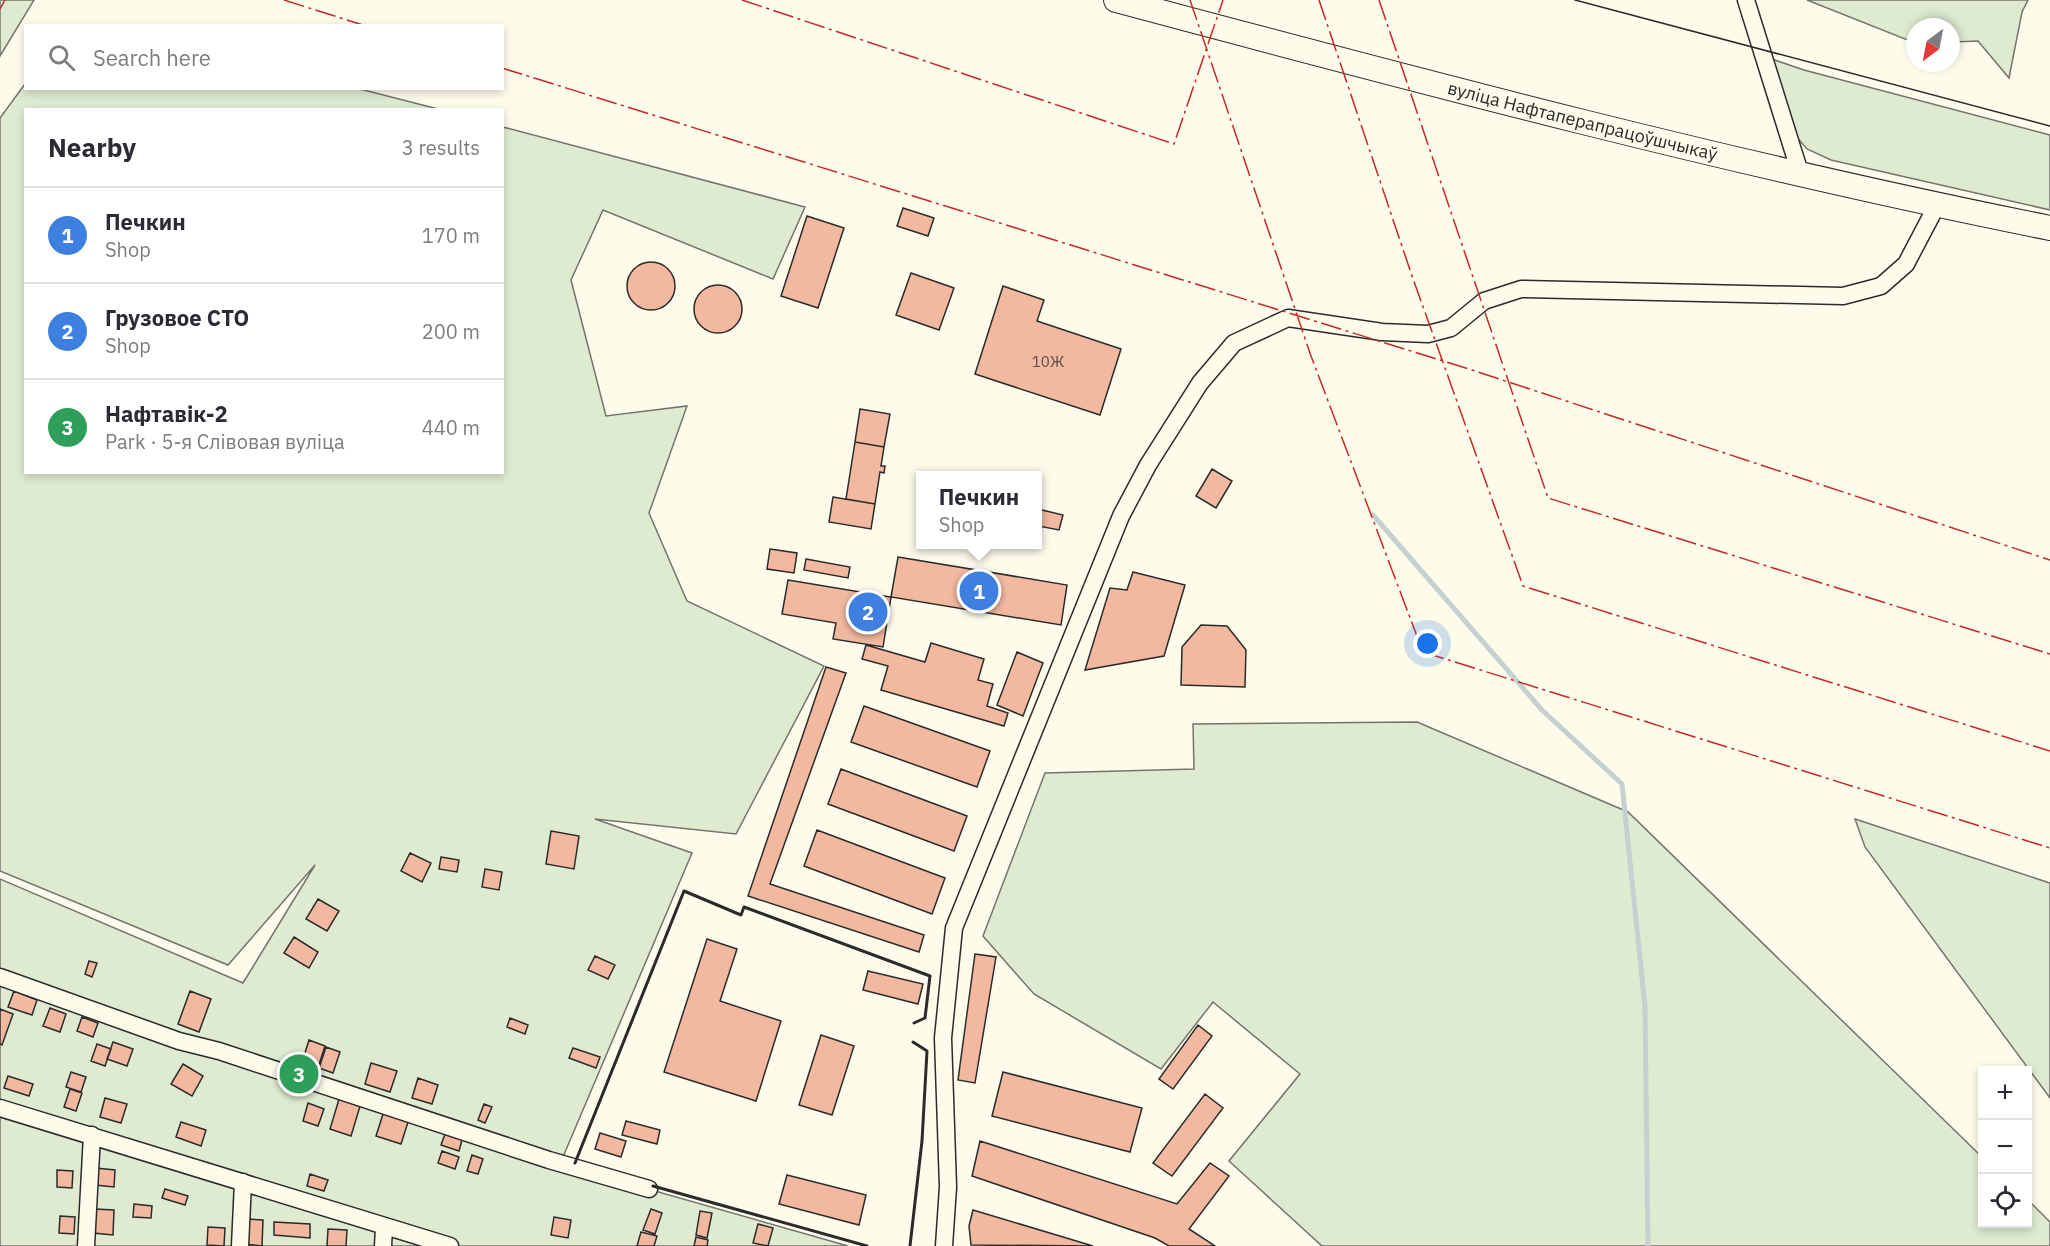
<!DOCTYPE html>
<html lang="en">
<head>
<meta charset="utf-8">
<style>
	:root { --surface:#fff; --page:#f7f7f7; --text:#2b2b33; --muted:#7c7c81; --line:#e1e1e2; --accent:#db2777 }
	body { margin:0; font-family:"IBM Plex Sans",sans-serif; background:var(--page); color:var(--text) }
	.controls { position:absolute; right:18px; bottom:18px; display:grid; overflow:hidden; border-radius:0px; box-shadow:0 3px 9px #0003 }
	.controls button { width:54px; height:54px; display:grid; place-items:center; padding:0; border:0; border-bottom:2px solid var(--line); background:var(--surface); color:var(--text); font:30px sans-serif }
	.compass { position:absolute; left:1906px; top:18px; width:54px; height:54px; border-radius:50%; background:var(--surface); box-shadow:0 3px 9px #0003; rotate:212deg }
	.you { position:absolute; left:1428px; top:644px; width:21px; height:21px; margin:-15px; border:4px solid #fff; border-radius:50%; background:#1a73e8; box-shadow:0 0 0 9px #1a73e833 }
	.badge { display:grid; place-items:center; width:39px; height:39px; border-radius:50%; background:var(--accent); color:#fff; font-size:20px; font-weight:700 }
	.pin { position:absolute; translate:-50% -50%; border:3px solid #fff; box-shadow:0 2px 6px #0006 }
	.popup { position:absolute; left:916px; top:471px; width:126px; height:78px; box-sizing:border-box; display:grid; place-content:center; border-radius:0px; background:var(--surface); filter:drop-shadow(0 2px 4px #0005); font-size:20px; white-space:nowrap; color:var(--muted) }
	.popup b { font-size:22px; color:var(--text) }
	.popup::after { content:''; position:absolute; left:50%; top:100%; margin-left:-12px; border:12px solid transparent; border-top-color:var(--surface) }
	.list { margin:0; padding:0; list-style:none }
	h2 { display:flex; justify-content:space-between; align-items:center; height:78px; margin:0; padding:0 24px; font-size:26px }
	h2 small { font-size:20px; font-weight:400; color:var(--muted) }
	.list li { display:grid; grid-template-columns:39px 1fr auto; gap:18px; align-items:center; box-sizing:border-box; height:96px; padding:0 24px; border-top:2px solid var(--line) }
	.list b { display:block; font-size:22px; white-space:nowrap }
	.list p { margin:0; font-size:20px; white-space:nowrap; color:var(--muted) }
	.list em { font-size:20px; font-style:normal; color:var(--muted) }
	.icon { flex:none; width:33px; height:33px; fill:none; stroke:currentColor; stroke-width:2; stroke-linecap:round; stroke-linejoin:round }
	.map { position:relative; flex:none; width:2050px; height:1246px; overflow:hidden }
	.search { position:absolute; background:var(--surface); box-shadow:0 3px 9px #0003; left:24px; top:24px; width:480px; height:66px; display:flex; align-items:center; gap:15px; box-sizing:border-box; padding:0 21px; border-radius:0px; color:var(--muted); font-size:22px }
	.panel { position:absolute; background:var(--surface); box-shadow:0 3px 9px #0003; left:24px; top:108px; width:480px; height:366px; border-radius:0px }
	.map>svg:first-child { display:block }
	.green { fill:#deebd1; stroke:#74746e; stroke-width:1.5 }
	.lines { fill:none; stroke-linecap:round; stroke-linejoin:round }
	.stream { stroke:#c7d0d0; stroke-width:5 }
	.building { fill:#f2b8a0; stroke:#2b2b2b; stroke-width:1.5 }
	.minor-casing { stroke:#2b2b2b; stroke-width:19 }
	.secondary-casing { stroke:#2b2b2b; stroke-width:26 }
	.minor { stroke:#fdfbea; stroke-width:16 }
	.secondary { stroke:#fdfbea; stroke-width:24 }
	.tram { stroke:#2b2b2b; stroke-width:1.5 }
	.wall { stroke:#2b2b2b; stroke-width:3 }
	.power { stroke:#c62828; stroke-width:1.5; stroke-dasharray:21 4.5 3 4.5; stroke-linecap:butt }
	.labels { text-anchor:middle; stroke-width:4.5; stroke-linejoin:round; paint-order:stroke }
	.number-label { font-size:15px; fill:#5d4e48 }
	.street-label { font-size:18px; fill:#2b2b2b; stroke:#fdfbea }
</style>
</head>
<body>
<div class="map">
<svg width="2050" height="1246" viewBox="0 0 2050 1246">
	<rect width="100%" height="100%" fill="#fdfbea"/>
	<path class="green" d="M0 0H34L0 56Z
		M1807 0H2028L2022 12 2009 78 1978 41 1951 42V27H1915V43Z
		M1769 58 1804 70 2050 135V210L1831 160 1807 149 1795 135Z
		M25 84 26 88 360 89 438 109 26 110V472H502L503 127 805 207 773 279 603 210 571 280 606 416 687 406 649 513 687 601 824 666 736 834 595 819 692 853 560 1164 848 1246H0V879L243 983 315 865 228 965 0 871V118Z
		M1417 722 1628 812 1982 1157V1224H2028V1200L2050 1222V1246H1322L1229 1161 1300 1074 1213 1002 1161 1069 1034 994 983 936 1045 773 1194 769 1193 724Z
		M1855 819 2050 883V1098L1865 847Z"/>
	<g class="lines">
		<path class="stream" d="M1373 515 1542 710 1622 784 1645 1007 1648 1246"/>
	</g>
	<path class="building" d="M903 208 934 218 928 236 897 226Z
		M807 216 844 228 818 308 781 296Z
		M627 286a24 24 0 1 1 48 0a24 24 0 1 1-48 0Z
		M911 273 954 288 939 330 896 315Z
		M694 309a24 24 0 1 1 48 0a24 24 0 1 1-48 0Z
		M1003 286 1044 300 1037 321 1121 349 1100 415 975 374Z
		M860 409 890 414 884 447 855 442Z
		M855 442 884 447 881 466H885L884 473 880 472 875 504 846 499Z
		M1212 469 1232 481 1216 508 1196 496Z
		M833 497 875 504 871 529 829 522Z
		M1038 509 1063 515 1059 530 1038 526Z
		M770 549 797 553 794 573 767 569Z
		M898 557 1067 585 1061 625 891 597Z
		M806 559 850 567 848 578 804 570Z
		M1133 572 1185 585 1164 656 1085 670 1110 588 1127 590Z
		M788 580 891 597 883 647 833 639 836 623 782 614Z
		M1201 625 1227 626 1246 650 1245 687 1181 685 1182 647Z
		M931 643 984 659 978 680 993 684 987 706 1008 713 1004 726 881 690 888 666 862 659 866 645 925 662Z
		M1017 652 1043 663 1023 716 997 705Z
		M826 667 846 673 770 884 924 935 919 952 748 896Z
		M864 706 990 751 977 787 851 742Z
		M841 769 967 816 954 851 828 804Z
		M817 830 945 878 932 914 804 866Z
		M551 831 579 836 574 869 546 864Z
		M410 853 431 863 422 882 401 871Z
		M441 857 459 860 457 872 439 869Z
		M485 869 502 872 499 890 482 887Z
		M318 899 339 911 327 931 306 919Z
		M294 937 318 952 309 968 284 953Z
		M707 939 737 949 720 1001 781 1021 756 1101 664 1072Z
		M975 954 996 957 975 1083 958 1080Z
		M595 956 615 965 608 979 588 970Z
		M89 961 97 963 92 977 85 974Z
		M868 971 923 984 918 1004 863 990Z
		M14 991 37 1000 32 1015 8 1007Z
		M190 991 211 999 199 1032 178 1024Z
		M50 1008 66 1014 60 1032 43 1026Z
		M0 1009 13 1014 2 1045 0 1044Z
		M82 1017 98 1023 93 1037 77 1031Z
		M510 1018 528 1025 525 1034 507 1027Z
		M1198 1025 1212 1036 1173 1089 1159 1079Z
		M821 1035 854 1046 832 1115 799 1105Z
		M309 1040 325 1046 315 1077 299 1072Z
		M113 1042 133 1049 127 1066 107 1059Z
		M97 1044 111 1049 105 1066 91 1061Z
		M326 1047 340 1052 333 1073 319 1068Z
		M573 1048 600 1057 596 1068 569 1058Z
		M371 1063 397 1071 390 1092 365 1084Z
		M183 1064 203 1076 192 1096 171 1084Z
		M71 1072 86 1077 81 1092 66 1087Z
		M1003 1072 1142 1108 1130 1152 992 1116Z
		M8 1076 33 1084 29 1096 4 1088Z
		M418 1078 438 1085 432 1104 412 1098Z
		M70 1089 82 1093 76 1111 64 1107Z
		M1205 1094 1223 1108 1172 1176 1153 1163Z
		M340 1096 361 1103 351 1136 330 1129Z
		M105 1098 127 1104 121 1123 100 1117Z
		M308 1103 324 1109 318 1126 303 1121Z
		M484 1104 492 1107 485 1123 478 1120Z
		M384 1111 409 1119 401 1144 376 1136Z
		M626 1121 660 1130 657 1144 622 1135Z
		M181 1122 206 1130 201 1146 176 1137Z
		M600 1133 626 1141 621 1157 595 1149Z
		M445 1134 462 1140 459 1151 441 1145Z
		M980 1141 1177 1204 1210 1163 1229 1176 1189 1229 1215 1246H1169L1155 1238 972 1176Z
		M442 1151 459 1157 455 1169 438 1163Z
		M472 1155 483 1159 478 1174 467 1171Z
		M96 1168 115 1170 114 1187 95 1185Z
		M57 1170 73 1171 72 1188 57 1187Z
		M310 1174 328 1180 324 1191 307 1186Z
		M787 1175 866 1195 859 1225 779 1204Z
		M165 1189 188 1196 185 1205 162 1198Z
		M134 1204 152 1206 151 1218 133 1217Z
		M95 1209 114 1210 113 1235 93 1233Z
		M651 1209 662 1213 655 1234 643 1230Z
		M973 1210 1093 1246 971 1245 969 1226Z
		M700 1211 712 1213 707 1238 696 1235Z
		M60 1216 75 1217 74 1234 59 1233Z
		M554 1217 571 1220 568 1238 551 1235Z
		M245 1219 263 1220 262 1246 244 1244Z
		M274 1222 310 1224V1238L274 1235Z
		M758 1224 773 1228 768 1246 753 1243Z
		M208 1227 225 1228 224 1246 207 1245Z
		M328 1229 347 1230 346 1246H327Z
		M641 1232 657 1236 654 1246H637Z
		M696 1237 708 1240 707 1246H694Z"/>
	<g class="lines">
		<g class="minor-casing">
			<path id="minor" d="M1746 0 1801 176
				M0 977 179 1041 219 1051 549 1160 649 1189
				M0 1108 450 1246
				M86 1246 92 1135
				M240 1246 243 1182
				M383 1246 384 1228
				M944 1246 948 1187 943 1038 954 928 1121 516 1148 465 1200 383 1234 343 1288 318 1382 332 1428 334 1451 328 1484 301 1521 289 1843 296 1881 286 1906 264 1937 205"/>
		</g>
		<g class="secondary-casing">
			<g id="secondary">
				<path id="s1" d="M1116 0C1426 83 1735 165 2050 228"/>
			</g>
		</g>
		<use href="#minor" class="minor"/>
		<use href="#secondary" class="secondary"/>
		<path class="tram" d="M1575 0 2050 126"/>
		<path class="wall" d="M575 1163 684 891 741 915 744 907 930 976 925 1018 914 1023
			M653 1186 867 1246
			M910 1246 922 1141 927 1051 913 1042"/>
		<path class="power" d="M284 0 366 26
			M742 0 1174 144 1223 0
			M1190 0 1311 356 1423 652 2050 848
			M1319 0 1411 273 1523 586 2050 751
			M1379 0 1548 498 2050 654
			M0 9 5 0
			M502 68 1472 370 2050 560"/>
	</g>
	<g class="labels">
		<g class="number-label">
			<text x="1048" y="367">10Ж</text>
		</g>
		<g class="street-label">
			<text dy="6" stroke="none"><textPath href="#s1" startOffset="482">вуліца Нафтаперапрацоўшчыкаў</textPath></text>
		</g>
	</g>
</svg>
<div class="controls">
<button>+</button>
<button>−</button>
<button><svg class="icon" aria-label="locate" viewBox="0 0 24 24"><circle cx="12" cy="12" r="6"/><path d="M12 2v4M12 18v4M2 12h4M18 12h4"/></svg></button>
</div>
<svg class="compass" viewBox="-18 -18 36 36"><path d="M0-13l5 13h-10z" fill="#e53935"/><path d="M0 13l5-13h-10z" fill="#7c7c81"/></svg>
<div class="you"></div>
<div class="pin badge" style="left:979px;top:591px;background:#3f7fe0">1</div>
<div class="popup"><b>Печкин</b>Shop</div>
<div class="pin badge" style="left:868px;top:612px;background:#3f7fe0">2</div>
<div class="pin badge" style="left:299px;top:1074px;background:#2e9e5b">3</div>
<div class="search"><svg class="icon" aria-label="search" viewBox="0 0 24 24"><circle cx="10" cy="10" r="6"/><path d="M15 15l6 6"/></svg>Search here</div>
<section class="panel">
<h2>Nearby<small>3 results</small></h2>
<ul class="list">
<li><span class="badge" style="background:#3f7fe0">1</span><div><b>Печкин</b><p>Shop</p></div><em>170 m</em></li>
<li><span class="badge" style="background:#3f7fe0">2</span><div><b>Грузовое СТО</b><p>Shop</p></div><em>200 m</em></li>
<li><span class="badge" style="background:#2e9e5b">3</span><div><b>Нафтавік-2</b><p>Park · 5-я Слівовая вуліца</p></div><em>440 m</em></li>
</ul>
</section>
</div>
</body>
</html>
